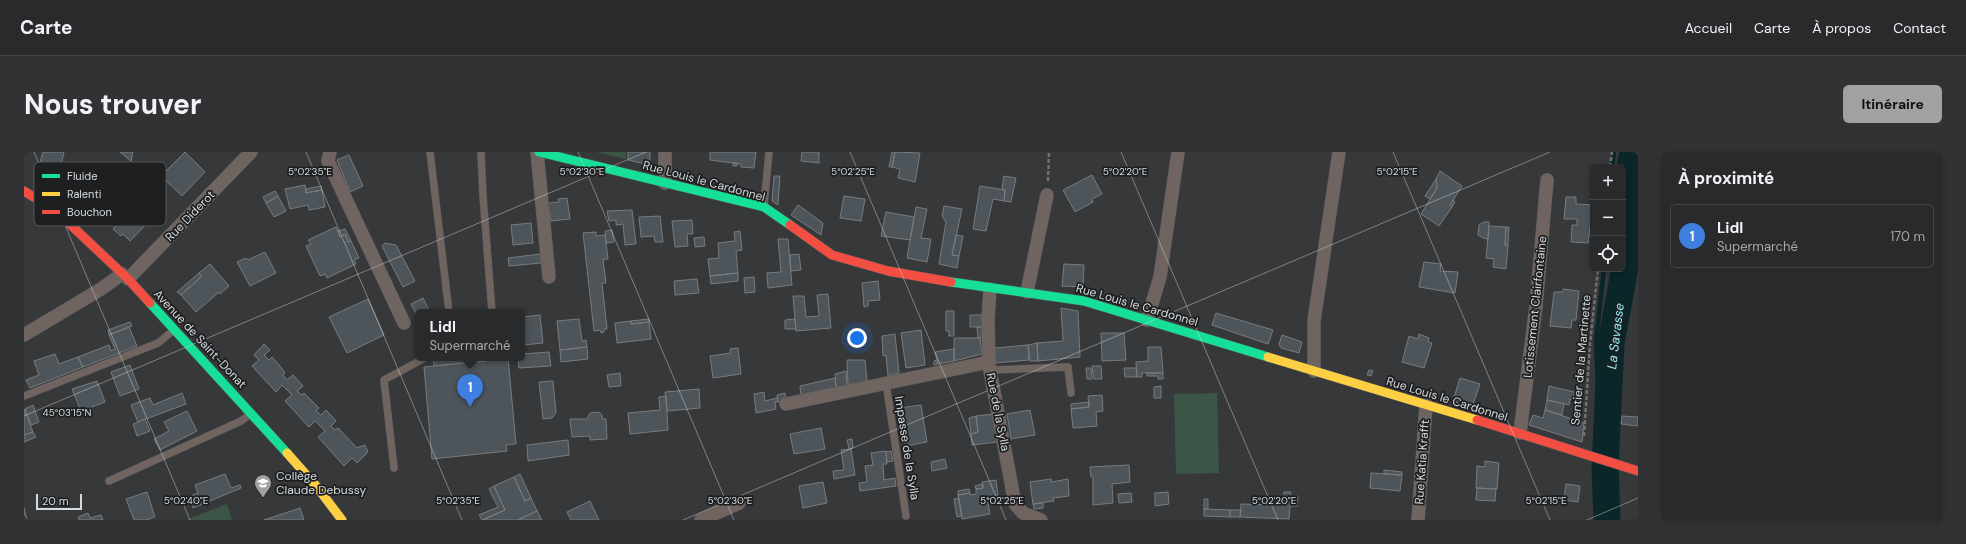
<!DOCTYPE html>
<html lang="fr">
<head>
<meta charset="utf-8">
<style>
	:root { --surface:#282a2c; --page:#303234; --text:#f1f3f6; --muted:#a5a7a9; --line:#444648; --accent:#9fa1a3 }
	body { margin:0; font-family:"DM Sans",sans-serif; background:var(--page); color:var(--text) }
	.controls { position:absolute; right:12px; top:12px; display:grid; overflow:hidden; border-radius:6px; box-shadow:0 2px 6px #0003 }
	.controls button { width:36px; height:36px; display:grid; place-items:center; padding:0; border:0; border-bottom:1px solid var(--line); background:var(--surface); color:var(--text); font:20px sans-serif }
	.scale { position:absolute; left:12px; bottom:10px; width:46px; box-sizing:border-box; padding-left:4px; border:2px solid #d7dadc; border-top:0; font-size:11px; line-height:14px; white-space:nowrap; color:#d7dadc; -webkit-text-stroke:3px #1d1f21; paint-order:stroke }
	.you { position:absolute; left:833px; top:186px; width:14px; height:14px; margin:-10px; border:3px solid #fff; border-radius:50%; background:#1a73e8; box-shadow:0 0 0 6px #1a73e833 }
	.badge { display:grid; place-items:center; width:26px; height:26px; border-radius:50%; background:var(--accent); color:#fff; font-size:13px; font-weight:700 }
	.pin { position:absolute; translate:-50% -33px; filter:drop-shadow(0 1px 2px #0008) }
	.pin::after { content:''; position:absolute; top:21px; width:14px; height:12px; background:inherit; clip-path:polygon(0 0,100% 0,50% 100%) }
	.popup { position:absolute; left:391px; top:157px; width:110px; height:52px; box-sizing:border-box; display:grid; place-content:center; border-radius:6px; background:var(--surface); filter:drop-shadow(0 1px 3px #0005); font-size:13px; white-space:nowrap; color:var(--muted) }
	.popup b { font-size:15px; color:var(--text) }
	.popup::after { content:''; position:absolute; left:50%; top:100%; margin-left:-8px; border:8px solid transparent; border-top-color:var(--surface) }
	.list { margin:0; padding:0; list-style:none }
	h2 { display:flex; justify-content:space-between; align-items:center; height:52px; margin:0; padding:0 16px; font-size:17px }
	h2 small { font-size:13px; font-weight:400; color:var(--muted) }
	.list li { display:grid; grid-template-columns:26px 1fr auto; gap:12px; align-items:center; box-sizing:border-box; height:64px; margin:0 8px 8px; padding:0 8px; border:1px solid var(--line); border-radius:6px }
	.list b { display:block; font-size:15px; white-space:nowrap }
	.list p { margin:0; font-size:13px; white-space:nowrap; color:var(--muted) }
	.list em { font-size:13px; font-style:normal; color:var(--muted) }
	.icon { flex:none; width:22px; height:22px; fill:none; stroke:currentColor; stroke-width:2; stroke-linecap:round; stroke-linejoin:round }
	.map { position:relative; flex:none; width:1614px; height:368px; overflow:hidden; border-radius:6px }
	header { display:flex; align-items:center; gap:24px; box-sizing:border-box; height:56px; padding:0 20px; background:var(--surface); border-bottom:1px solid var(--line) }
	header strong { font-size:19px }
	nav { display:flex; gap:22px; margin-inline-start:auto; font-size:14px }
	.intro { display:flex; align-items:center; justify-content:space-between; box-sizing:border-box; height:96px; padding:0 24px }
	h1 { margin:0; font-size:28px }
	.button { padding:10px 18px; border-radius:6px; background:var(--accent); color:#111; font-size:14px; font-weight:700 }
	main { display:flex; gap:24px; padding:0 24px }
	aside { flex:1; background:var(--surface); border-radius:6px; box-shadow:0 2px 6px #0003 }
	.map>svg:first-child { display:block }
	.green { fill:#3b5647 }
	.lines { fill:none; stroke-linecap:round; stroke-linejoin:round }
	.stream { stroke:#0a2629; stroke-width:4.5 }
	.river { stroke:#0a2629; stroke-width:27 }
	.building { fill:#4d555b; stroke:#797b7d }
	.lane-casing { stroke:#545556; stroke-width:8 }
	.street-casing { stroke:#545556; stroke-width:14 }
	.fast-casing { stroke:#545556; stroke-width:10 }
	.slow-casing { stroke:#545556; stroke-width:10 }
	.jam-casing { stroke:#545556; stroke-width:10 }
	.path { stroke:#76706e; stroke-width:2.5; stroke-dasharray:4 2; stroke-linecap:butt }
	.lane { stroke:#6f6460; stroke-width:7 }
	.street { stroke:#6f6460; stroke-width:13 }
	.fast { stroke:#16e098; stroke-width:9 }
	.slow { stroke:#ffcf43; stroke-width:9 }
	.jam { stroke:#f24e42; stroke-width:9 }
	.ticks { fill:none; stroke:#d7dadc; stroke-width:1; stroke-opacity:0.45 }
	.labels { text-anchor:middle; stroke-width:3.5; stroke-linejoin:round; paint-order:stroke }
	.street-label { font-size:12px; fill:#d7dadc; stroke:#1d1f21 }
	.poi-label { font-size:12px; fill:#d7dadc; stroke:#1d1f21; text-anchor:start }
	.water-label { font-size:13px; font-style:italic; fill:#93eff7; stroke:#1d1f21 }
	.key { fill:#1d1f21; stroke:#555759; stroke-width:1 }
	.key-label { font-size:11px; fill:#d7dadc }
	.ticks-label { font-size:10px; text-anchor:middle; fill:#d7dadc; stroke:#1d1f21; stroke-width:3.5; stroke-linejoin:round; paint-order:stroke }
</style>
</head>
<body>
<header>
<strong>Carte</strong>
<nav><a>Accueil</a><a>Carte</a><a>À propos</a><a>Contact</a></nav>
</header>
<div class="intro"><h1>Nous trouver</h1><a class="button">Itinéraire</a></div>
<main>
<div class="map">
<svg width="1614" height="368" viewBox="0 0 1614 368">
	<rect width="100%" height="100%" fill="#36383a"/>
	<path class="green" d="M572 0H602V7Z
		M1193 241 1195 321 1152 322 1150 242Z
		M203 352 208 368H162Z"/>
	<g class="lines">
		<path class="stream" d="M1588 15 1590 0
			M1577 301 1572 189 1580 117"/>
		<path class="river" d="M1583 368 1581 314 1587 191 1604 99 1607 10 1609 0"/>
	</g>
	<path class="building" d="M19 0H40L35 22 14 17Z
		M96 0H109L107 9Z
		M161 0 181 20 158 44 137 24Z
		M604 0H626V13L604 8Z
		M686 0H732L730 16 717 15V12L686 8Z
		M778 0H795V11L777 9Z
		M868 0H871L868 15H865Z
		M871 0 896 1 891 30 874 26 876 17 868 15Z
		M325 3 339 34 326 40 313 8Z
		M709 11H714L713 14H709Z
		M75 14 97 31 81 53 61 39 71 24 69 23Z
		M36 18 53 22 50 34 33 30Z
		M1416 19 1438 34 1426 53 1428 55 1415 74 1397 62 1413 36 1412 27Z
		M1068 23 1078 42 1068 47 1069 50 1051 60 1039 38Z
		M750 24H756L754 53 748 49Z
		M980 24 992 26 987 50 980 49 981 38 978 37Z
		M1412 27 1413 36 1406 47 1401 44Z
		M281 33 282 41 298 38 301 55 285 58 284 53 266 57 261 37Z
		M297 34 298 38 282 41V37Z
		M956 34 981 38 980 49 969 47 962 79 949 77Z
		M251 39 254 44 242 51 239 45Z
		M254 44 262 59 250 65 242 51Z
		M820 44 841 47 837 69 816 66Z
		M1542 45H1552V52L1569 53 1564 91 1547 90 1548 73H1553V67H1540Z
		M543 46 546 67 527 69 524 51 535 50 534 47Z
		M118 47 133 61 106 89 99 82 97 84 89 77Z
		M1429 48 1431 50 1428 55 1426 53Z
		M774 53 799 71 797 83 767 63Z
		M920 54 938 57 928 103 935 104 933 116 915 112 922 70 918 64Z
		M892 55 903 57 897 86 907 87 903 110 883 106Z
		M608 58 612 92 601 93 599 72 592 73V68L585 69 583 59Z
		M862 60 890 65 886 88 857 84Z
		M636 64 639 90H631L630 84 617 85 615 65Z
		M668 68 669 82H663L664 94 651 95 648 69Z
		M1460 70H1465L1464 87 1459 86 1454 83 1455 73Z
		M507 71 509 91 489 93 487 73Z
		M1465 74 1482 75 1481 93H1484L1482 117 1469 115 1470 107 1462 106Z
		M312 75 316 85 321 82 324 90 327 89 335 106 330 108 332 112 303 126 301 122 296 124 282 94 287 92 284 88Z
		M1482 75H1485L1484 93H1481Z
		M321 77 327 89 324 90 321 82 316 85 314 79Z
		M588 78 590 90 582 91 581 79Z
		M716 79 718 98 712 99 714 121 686 124 684 107 695 106 694 91 711 89 710 80Z
		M572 80V84L581 83 584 107H579L582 131H578L583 177H580V180L577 181 576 178 570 179 559 81Z
		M932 83 939 84 935 104 928 103Z
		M680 85 681 94 671 95 670 86Z
		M754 87H764L768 133 744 136 743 121 757 120Z
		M361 91 372 93 391 129 379 135 358 94Z
		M241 100 252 121 226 134 213 110 222 106 224 108Z
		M516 102 517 111 485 114 484 106Z
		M775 102 777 118 767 119 766 103Z
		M1400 110 1417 112 1416 119 1434 120 1431 141 1395 135Z
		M186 112 205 134 196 142 195 140 172 160 157 143 178 124 175 121Z
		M1040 112 1060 113 1059 135 1038 134Z
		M175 121 178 124 157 143 153 140Z
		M714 121V129L687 132 686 124Z
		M730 125 731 140 721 141 720 126Z
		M673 127 675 141 651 143 650 129Z
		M854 129 856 148 844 149V154L840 155 838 131Z
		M1539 137 1555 139 1552 168H1548L1547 176 1526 174 1530 140H1539Z
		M804 142 807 176 772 179 769 144H780L782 165 795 164 793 143Z
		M399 146 406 160H394V165L387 152Z
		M344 147 360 183 323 201 305 165Z
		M1037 156 1054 159 1056 205 1014 209 1013 191 1039 189Z
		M922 159H930V184H925V179H922Z
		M1192 161 1249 178 1244 192 1188 173Z
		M516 163 519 191 499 193 498 165Z
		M946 163H957L958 175H946Z
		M555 167 558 189 562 188 563 195 536 198 533 169Z
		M625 167V170L607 172V169Z
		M771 167 772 177H761V168Z
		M607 169V172L625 170 627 187 593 191 591 171Z
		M106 170 108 174 85 183 84 178Z
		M105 175 113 194 59 215 54 205 85 193 87 199 91 197 85 183Z
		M953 175H958V185L954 186Z
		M897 178 901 213 882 216 877 181Z
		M1077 181H1100L1102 208 1078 209Z
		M871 182 875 221 864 224 862 203 859 204 858 184Z
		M1395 182 1405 186 1404 190 1408 191 1400 216 1378 210 1385 184 1394 187Z
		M1258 183 1278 190 1275 201 1257 196 1255 192Z
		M930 186H956L958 202 930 209Z
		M1013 191 1014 209H1006L1004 193Z
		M240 192 246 198 240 203 245 208 248 205 255 213 261 221 259 223 263 228 269 223 279 234 273 239 278 243 280 241 295 256 292 259 297 263 302 258 312 269 307 274 311 278 314 276 333 296 341 293 344 300 333 311 328 306 320 314 294 285 301 279 291 269 285 275 261 249 268 243 258 233 252 240 228 214 235 208 230 203Z
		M1004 193 1005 208 972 211 971 196Z
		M563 195 564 207 537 210 536 198Z
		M1124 195H1137L1139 221H1118V225H1113L1112 210 1124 209Z
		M714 196 717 222 689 226 686 204 707 201 706 197Z
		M930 197V209L914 212 911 200Z
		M525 200 527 214 495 216 494 206H498V202Z
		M31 202 35 212 54 205 59 215 6 236 2 228 15 223 10 209Z
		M423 206H462V209L410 214 409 207Z
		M462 206H484L492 292 482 293 483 299 408 307 400 215 462 209Z
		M823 208H841L843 229 824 233Z
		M913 208 914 212 910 213V209Z
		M106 213 115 237 96 244 87 220Z
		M1068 214H1077L1078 227H1070Z
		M1062 216H1067L1068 227H1063Z
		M1100 216H1112L1113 225H1101Z
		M1345 218 1349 219 1347 224 1343 223Z
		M822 219 823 233 812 236 811 222Z
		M596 221 597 234 585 235 583 223Z
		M1123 221H1139V227H1134V224H1123Z
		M811 226 812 236 777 244 776 234Z
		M1436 226 1456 232 1448 255 1429 249Z
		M73 229 81 250 57 259 48 237Z
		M529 229 532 261 528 266 519 267 515 230Z
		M1137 234V246H1130V235Z
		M1525 234 1558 242 1557 249 1546 247 1545 253 1523 248Z
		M675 237 676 256 643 259 641 240Z
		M740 240 741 249 753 246 754 250H751L752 257 732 261 730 242Z
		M158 241 162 252 114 270 107 253 126 246 129 253Z
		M761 241 762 248 754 250 753 243Z
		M1078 243 1079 259 1072 260 1073 274 1049 276 1047 257 1065 255 1064 244Z
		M642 244 644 278 606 282 604 261 636 258 635 245Z
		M1523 248 1540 252 1538 263 1521 258Z
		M1065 250V255L1047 257V252Z
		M9 253 15 270 7 273 1 257Z
		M897 253 903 290 881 294 875 256Z
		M0 257 9 280 0 283Z
		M1006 258 1011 283 987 287 983 262Z
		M1521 258 1560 271 1558 290 1505 273 1509 263 1519 266Z
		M163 259 173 279 136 298 130 287 145 279 140 270Z
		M575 260 578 263V267H582L583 287 566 288V284L548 285 546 267H563L566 261Z
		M970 262 973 290 948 293 947 282 954 280 952 264Z
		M952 264 954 280 947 282 945 266Z
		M1598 264 1614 265V274L1597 272Z
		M121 267 126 279 113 284 109 272Z
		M797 276 801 297 770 302 766 282Z
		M9 280 12 285 0 290V283Z
		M828 287 829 296 825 297 823 288Z
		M544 288 545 303 504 309 503 293Z
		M827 297 831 323 810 327 809 319 820 318 817 298Z
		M862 299 863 312H859L860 328 871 326 872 334 836 339 835 331 843 330 841 314 849 313 847 301Z
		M867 299 869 309 863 310 862 300Z
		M921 307 923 316 908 319 907 310Z
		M1461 309 1475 311 1473 337 1452 336 1453 314 1461 315Z
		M1105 313 1106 330 1088 332 1089 351 1069 353V325H1067L1066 315Z
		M1360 318 1378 320V323L1360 322Z
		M1347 321 1378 323 1376 339 1346 336Z
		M201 322 207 336 216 333 217 336 169 356 164 345 174 341 171 333Z
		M496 322 507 346 501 349 490 325Z
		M490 325 501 349 507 346 513 359 494 368H459L481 358 470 334Z
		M1027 327V330L1044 327 1045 344 1029 346 1030 349 1009 352 1006 330Z
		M972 328 974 344 963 346 966 362 938 367 934 343 946 341V343L952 342V337L959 336 958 330Z
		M799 330 803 351 779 356 775 334Z
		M959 332V336L952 337 951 334Z
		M1542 332 1556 334 1554 350 1540 348Z
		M470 334 481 358 458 368 455 363 474 355 465 337Z
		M1453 336 1472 337 1471 349 1452 348Z
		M945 337 946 341 934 343V339Z
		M123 340 131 365 122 368H110L102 347Z
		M1144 340 1145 352 1131 354V341Z
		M1260 340H1267L1266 344H1274L1273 354H1266L1265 367 1216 365 1217 352 1248 353V345H1260Z
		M1107 341 1108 350 1095 351 1094 342Z
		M935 346 938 364 933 365 930 347Z
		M1180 347H1184V357H1180Z
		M566 349 575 368H547L543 360Z
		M1019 351V356L1010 357 1009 352Z
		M0 356 3 368H0Z
		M276 356 280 368H240Z
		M1180 357 1206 358V365L1180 364Z
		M1206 358H1217L1216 365H1206Z
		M513 359 518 368H494Z
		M64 361 66 366 77 363 79 368H55L54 365Z"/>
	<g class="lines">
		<g class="lane-casing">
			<path id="lane" d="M406 0 425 160
				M457 0 459 44 468 160
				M740 54 745 0
				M966 218 1044 215 1047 241
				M862 231 882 364
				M0 244 134 191 150 178
				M370 316 360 228 401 206
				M85 329 217 269 228 261"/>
		</g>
		<g class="street-casing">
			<path id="street" d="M306 0 304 9 380 171
				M513 0 525 125
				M641 0V31
				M104 127 227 0
				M966 137 964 167 965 213 991 352 999 361 1017 368
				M1003 140 1023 43
				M1123 168 1136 125 1154 0
				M0 183 77 137 98 122
				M1290 219V169L1315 0
				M762 252 965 210
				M1496 281 1512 154 1523 28
				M677 368 715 351
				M1394 368 1402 253"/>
		</g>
		<g class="fast-casing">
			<path id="fast" d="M515 0 740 55 766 73
				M927 130 1060 149 1244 205
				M126 151 263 301"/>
		</g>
		<g class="slow-casing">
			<path id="slow" d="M1244 205 1453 268
				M263 301 293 335 318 368"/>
		</g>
		<g class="jam-casing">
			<path id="jam" d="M0 39 32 59 104 127 126 151
				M766 73 808 103 864 119 927 130
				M1453 268 1614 319"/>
		</g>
		<path class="path" d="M1586 15 1588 0
			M1024 29 1025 0
			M1560 284 1566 192 1574 117"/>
		<use href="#lane" class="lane"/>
		<use href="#street" class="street"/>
		<use href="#fast" class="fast"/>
		<use href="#slow" class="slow"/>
		<use href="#jam" class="jam"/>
	</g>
	<path class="ticks" d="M10 0 166 368M282 0 438 368M554 0 710 368M826 0 982 368M1097 0 1254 368M1369 0 1526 368M0 264 622 0M659 368 1526 0M1563 368 1614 346"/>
	<defs>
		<g id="school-pin" transform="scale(0.9)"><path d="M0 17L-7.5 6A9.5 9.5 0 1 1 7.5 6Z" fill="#9fa1a3" stroke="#1d1f21"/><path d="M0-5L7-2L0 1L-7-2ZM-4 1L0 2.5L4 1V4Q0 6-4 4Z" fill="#fff"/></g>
	</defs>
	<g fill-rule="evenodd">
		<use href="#school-pin" x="239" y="331"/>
	</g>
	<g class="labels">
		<g class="street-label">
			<text transform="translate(680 29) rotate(15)" y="4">Rue Louis le Cardonnel</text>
			<text transform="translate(166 64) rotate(-46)" y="4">Rue Diderot</text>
			<text transform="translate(1113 153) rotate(16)" y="4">Rue Louis le Cardonnel</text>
			<text transform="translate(1511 155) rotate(-84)" y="4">Lotissement Clairfontaine</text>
			<text transform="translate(176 187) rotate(47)" y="4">Avenue de Saint-Donat</text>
			<text transform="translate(1557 208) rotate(-85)" y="4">Sentier de la Martinette</text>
			<text transform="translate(1423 247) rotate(17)" y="4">Rue Louis le Cardonnel</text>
			<text transform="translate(974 260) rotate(79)" y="4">Rue de la Sylla</text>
			<text transform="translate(883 296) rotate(81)" y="4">Impasse de la Sylla</text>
			<text transform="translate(1398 310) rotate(-86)" y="4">Rue Katia Krafft</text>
		</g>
		<g class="poi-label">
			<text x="252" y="328">Collège<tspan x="252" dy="14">Claude Debussy</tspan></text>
		</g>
		<g class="water-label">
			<text transform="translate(1591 184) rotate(-83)" y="5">La Savasse</text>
		</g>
	</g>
	<rect x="10" y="10" width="132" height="64" rx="6" class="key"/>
	<rect x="18" y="22" width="18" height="4" fill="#16e098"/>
	<rect x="18" y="40" width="18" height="4" fill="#ffcf43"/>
	<rect x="18" y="58" width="18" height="4" fill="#f24e42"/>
	<g class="key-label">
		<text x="43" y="28">Fluide</text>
		<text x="43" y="46">Ralenti</text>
		<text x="43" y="64">Bouchon</text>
	</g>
	<g class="ticks-label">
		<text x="286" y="23">5°02'35"E</text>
		<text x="558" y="23">5°02'30"E</text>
		<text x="829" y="23">5°02'25"E</text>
		<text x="1101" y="23">5°02'20"E</text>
		<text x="1373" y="23">5°02'15"E</text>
		<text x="43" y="264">45°03'15"N</text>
		<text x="162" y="352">5°02'40"E</text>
		<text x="434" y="352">5°02'35"E</text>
		<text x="706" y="352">5°02'30"E</text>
		<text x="978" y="352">5°02'25"E</text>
		<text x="1250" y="352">5°02'20"E</text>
		<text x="1522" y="352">5°02'15"E</text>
	</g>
</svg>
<div class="controls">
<button>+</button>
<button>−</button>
<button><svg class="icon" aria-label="locate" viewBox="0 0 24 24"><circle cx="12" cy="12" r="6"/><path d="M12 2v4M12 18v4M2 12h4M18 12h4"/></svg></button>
</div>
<div class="scale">20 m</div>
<div class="you"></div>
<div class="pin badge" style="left:446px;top:255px;background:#3f7fe0">1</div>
<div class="popup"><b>Lidl</b>Supermarché</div>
</div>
<aside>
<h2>À proximité<small></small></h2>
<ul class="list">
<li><span class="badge" style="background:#3f7fe0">1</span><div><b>Lidl</b><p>Supermarché</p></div><em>170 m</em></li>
</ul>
</aside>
</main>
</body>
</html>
